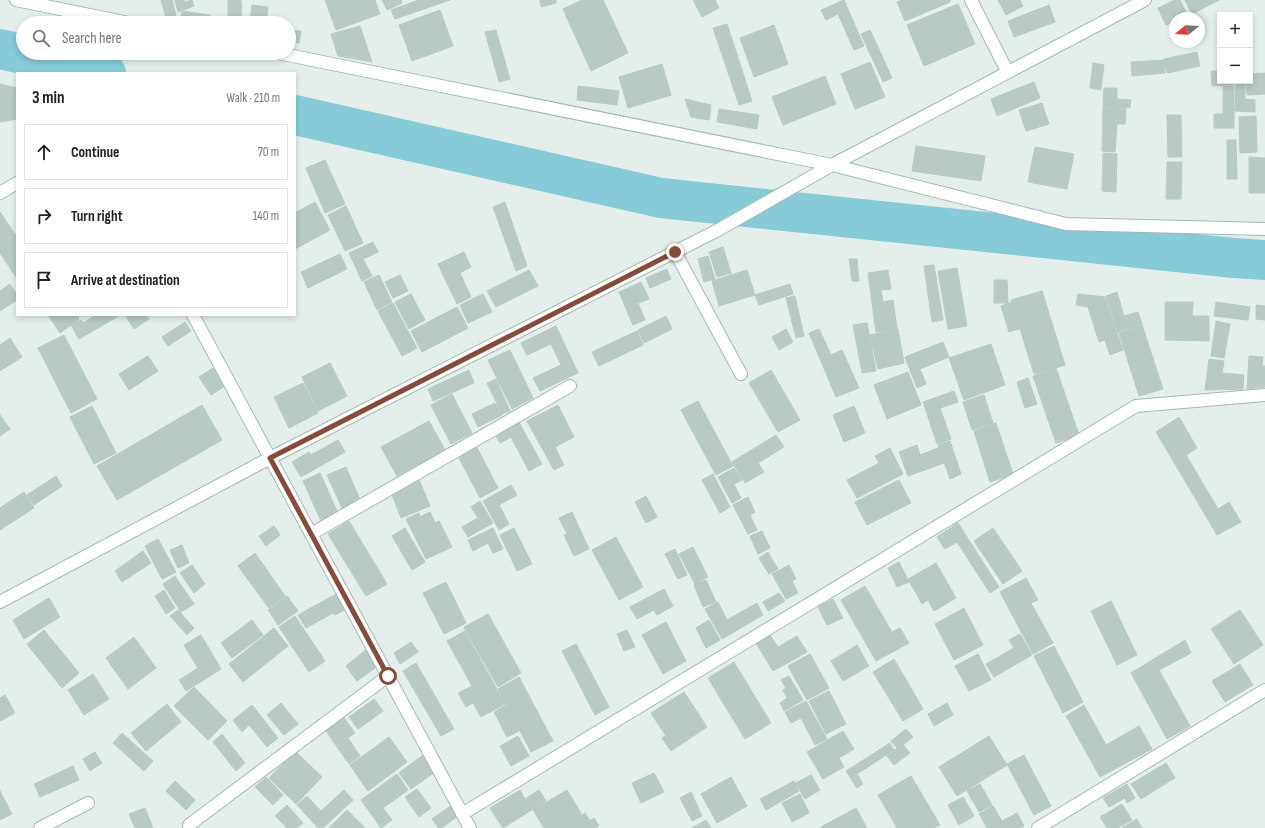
<!DOCTYPE html>
<html lang="en">
<head>
<meta charset="utf-8">
<style>
	:root { --surface:#fff; --page:#f6f6f6; --text:#202124; --muted:#757577; --line:#e0e0e0 }
	body { margin:0; font-family:"Sofia Sans Condensed",sans-serif; background:var(--page); color:var(--text) }
	.controls { position:absolute; right:12px; top:12px; display:grid; overflow:hidden; border-radius:0px; box-shadow:0 2px 6px #0003 }
	.controls button { width:36px; height:36px; display:grid; place-items:center; padding:0; border:0; border-bottom:1px solid var(--line); background:var(--surface); color:var(--text); font:20px sans-serif }
	.compass { position:absolute; left:1169px; top:12px; width:36px; height:36px; border-radius:50%; background:var(--surface); box-shadow:0 2px 6px #0003; rotate:252deg }
	.stop { position:absolute; width:12px; height:12px; margin:-9px; border:3px solid #844c39; border-radius:50%; background:#fff }
	.stop.end { background:#844c39; border-color:#fff; box-shadow:0 1px 4px #0008 }
	.list { margin:0; padding:0; list-style:none }
	h2 { display:flex; justify-content:space-between; align-items:center; height:52px; margin:0; padding:0 16px; font-size:17px }
	h2 small { font-size:13px; font-weight:400; color:var(--muted) }
	.list li { display:grid; grid-template-columns:26px 1fr auto; gap:12px; align-items:center; box-sizing:border-box; height:56px; margin:0 8px 8px; padding:0 8px; border:1px solid var(--line); border-radius:0px }
	.list b { display:block; font-size:15px; white-space:nowrap }
	.list em { font-size:13px; font-style:normal; color:var(--muted) }
	.icon { flex:none; width:22px; height:22px; fill:none; stroke:currentColor; stroke-width:2; stroke-linecap:round; stroke-linejoin:round }
	.map { position:relative; flex:none; width:1265px; height:828px; overflow:hidden }
	.search { position:absolute; background:var(--surface); box-shadow:0 2px 6px #0003; left:16px; top:16px; width:280px; height:44px; display:flex; align-items:center; gap:10px; box-sizing:border-box; padding:0 14px; border-radius:22px; color:var(--muted); font-size:15px }
	.panel { position:absolute; background:var(--surface); box-shadow:0 2px 6px #0003; left:16px; top:72px; width:280px; height:244px; border-radius:0px }
	.map>svg:first-child { display:block }
	.lines { fill:none; stroke-linecap:round; stroke-linejoin:round }
	.river { stroke:#87cbd9; stroke-width:40 }
	.building { fill:#b9cac4; stroke:#b6cac2 }
	.minor-casing { stroke:#a6b8b3; stroke-width:14 }
	.minor { stroke:#fff; stroke-width:12 }
	.route { stroke:#844c39; stroke-width:5 }
</style>
</head>
<body>
<div class="map">
<svg width="1265" height="828" viewBox="0 0 1265 828">
	<rect width="100%" height="100%" fill="#e4efeb"/>
	<g class="lines">
		<path class="river" d="M0 49 106 73
			M295 115 661 198 1234 258 1265 260"/>
	</g>
	<path class="building" d="M161 0H172L176 15 166 18Z
		M175 0H184L185 2 192 0 194 6 178 12Z
		M228 0H241L242 23H217V17H228Z
		M325 0H375L380 14 336 30Z
		M382 0H401L402 3 387 10Z
		M419 0H450L395 19 391 10Z
		M540 0H556V3L541 7Z
		M582 0H603L628 53 591 71 563 9Z
		M693 0H715L719 8 702 17Z
		M844 0 864 46 854 50 838 14 826 20 821 10Z
		M901 0H950V2L905 21 897 2Z
		M998 0H1020L1023 6 1006 15Z
		M1175 0H1180L1187 14 1180 18H1175V21L1166 25 1158 8Z
		M1185 0H1219L1192 14Z
		M958 4 975 44 924 66 907 25Z
		M252 5 268 7 266 23H250Z
		M1049 5 1055 22 1014 37 1008 21Z
		M440 10 453 46 412 61 399 25Z
		M182 11 210 15 209 23H180Z
		M727 24 752 101 739 105 713 28Z
		M774 25 788 64 754 77 740 38Z
		M360 26 372 62 338 56 331 34Z
		M289 30 301 31 299 43 289 42Z
		M496 30 510 79 499 82 485 32Z
		M870 30 892 78 883 82 861 34Z
		M1197 52 1200 66 1167 73 1164 59Z
		M1164 60 1165 73 1132 76 1131 62Z
		M870 62 885 97 855 109 841 74Z
		M1093 63 1104 65 1101 90 1090 88Z
		M662 64 671 95 628 108 619 77Z
		M1211 71H1220V81H1235V84L1212 86Z
		M1265 73V94L1247 95 1246 81H1250V74Z
		M825 76 836 104 783 125 772 97Z
		M1236 81H1245V99L1255 100V112L1235 111Z
		M1034 82 1040 98 997 116 991 99Z
		M0 84 17 88V119L0 122Z
		M578 86 619 91 617 105 577 100Z
		M1223 86H1234V128H1214V114H1223Z
		M1104 88H1117V99L1131 100 1130 108 1103 107Z
		M685 99 711 105 709 120 691 117Z
		M1042 103 1049 124 1026 131 1019 110Z
		M1103 108 1126 109 1125 124H1117L1115 152 1102 151Z
		M719 109 759 115 757 129 717 122Z
		M1167 115H1181L1182 157H1168Z
		M1256 116 1257 152 1240 153 1239 117Z
		M1227 140H1236L1237 179H1227Z
		M916 146 985 156 981 181 912 171Z
		M1035 147 1074 154 1067 189 1028 182Z
		M1103 153 1117 154 1116 192 1102 191Z
		M1249 157 1265 158V193H1249Z
		M325 160 345 204 325 213 306 168Z
		M1167 162H1182L1181 199H1166Z
		M315 202 330 230 295 249V213Z
		M505 202 527 266 516 271 493 207Z
		M346 206 363 243 345 251 328 215Z
		M0 212 17 237 16 277 0 253Z
		M373 242 378 252 363 259 372 276 362 281 349 253Z
		M723 247 731 273 717 277 709 252Z
		M464 252 471 267 460 273 471 297 457 304 438 264Z
		M340 254 347 269 308 288 301 272Z
		M708 256 715 279 704 282 698 259Z
		M849 259H857L859 281H852Z
		M934 265 943 320 932 322 924 266Z
		M957 268 967 326 948 329 938 271Z
		M667 269 671 279 650 288 646 278Z
		M529 270 538 286 496 307 487 291Z
		M747 270 755 295 719 306 712 281Z
		M888 270 891 289 881 290 883 302 893 300 897 329 876 332 868 273Z
		M379 275 392 302 377 310 364 282Z
		M400 275 408 291 393 298 385 282Z
		M994 280H1007L1008 303H994Z
		M641 282 649 299 638 303 645 320 633 325 619 292Z
		M10 284 17 295V300L0 311V291Z
		M790 284 793 294 759 305 755 295Z
		M1042 291 1065 365 1034 374 1011 300Z
		M1117 292 1124 316 1138 312 1142 324 1118 332 1106 296Z
		M411 294 425 320 409 329 395 302Z
		M483 294 492 312 468 323 460 305Z
		M1078 294 1105 297 1123 350 1110 355 1105 340 1099 342 1088 307 1076 305Z
		M795 296 804 336 796 338 786 298Z
		M1011 302 1019 329 1009 332 1001 306Z
		M1165 302H1193L1192 316H1209V341L1165 340Z
		M1216 302 1250 307 1248 320 1214 316Z
		M393 303 417 348 402 356 378 311Z
		M1256 305 1265 306V320L1256 319Z
		M457 307 468 328 422 352 411 331Z
		M48 315H77L79 319 60 333Z
		M96 315H116L117 317 79 339 71 325 81 320 83 323Z
		M125 315H146L149 319 134 329Z
		M666 316 672 329 644 343 638 330Z
		M1216 321 1230 324 1224 358 1211 356Z
		M185 322 191 331 168 346 162 337Z
		M867 323 876 371 862 373 853 325Z
		M1142 325 1163 389 1139 396 1119 333Z
		M556 326 578 373 540 391 533 378 561 365 551 344 527 355 521 343Z
		M786 329 793 342 779 350 772 337Z
		M819 329 831 355 842 350 859 388 836 397 809 333Z
		M898 329 904 363 878 369 870 335Z
		M637 331 643 345 599 366 592 352Z
		M64 335 97 399 71 413 38 348Z
		M10 338 22 357 0 371V345Z
		M943 342 949 357 920 369 926 384 917 388 905 357Z
		M991 344 1005 385 964 400 949 358Z
		M510 350 533 398 512 409 488 360Z
		M148 356 158 371 129 390 119 374Z
		M1249 356 1263 357 1262 366H1265V387L1247 389Z
		M1209 359 1224 361 1222 373 1244 375 1243 389 1205 390Z
		M330 363 347 396 318 411 302 377Z
		M213 368 225 386 211 395 199 377Z
		M1056 368 1079 435 1056 443 1033 376Z
		M469 370 474 383 433 401 428 389Z
		M771 370 800 420 778 432 749 383Z
		M908 372 921 405 887 419 874 385Z
		M1028 378 1037 404 1025 408 1017 382Z
		M496 379 510 411 502 414 487 383Z
		M303 383 318 413 289 428 274 397Z
		M954 391 958 402 940 408 951 439 937 444 923 402Z
		M452 394 472 433 451 444 431 405Z
		M984 395 993 423 972 430 963 402Z
		M698 401 733 466 716 475 681 410Z
		M495 403 502 415 478 427 472 414Z
		M202 405 222 440 117 500 97 466Z
		M558 405 574 437 555 447 564 465 554 470 527 421Z
		M92 406 116 453 94 464 70 417Z
		M854 406 865 433 844 442 833 415Z
		M0 415 10 429 0 436Z
		M516 417 542 464 529 471 511 437 500 443 493 431Z
		M1179 417 1197 448 1186 455 1218 509 1229 502 1241 522 1217 535 1156 432Z
		M429 421 445 450 397 476 381 447Z
		M996 423 1013 474 990 482 974 431Z
		M776 435 784 447 758 463 764 472 745 483 732 462Z
		M338 440 345 452 301 477 292 462 309 452 311 455Z
		M950 441 961 474 950 479 938 445Z
		M475 444 498 488 480 498 457 454Z
		M917 445 920 455 938 448 944 463 908 476 899 452Z
		M890 448 903 474 857 498 847 480 879 463 875 456Z
		M346 467 361 502 343 510 327 475Z
		M734 468 742 480 734 484 741 498 732 503 718 477Z
		M320 473 338 513 321 521 303 481Z
		M713 474 730 507 720 513 702 480Z
		M56 476 62 486 34 505 27 495Z
		M419 480 430 506 401 518 391 492Z
		M899 480 911 503 867 525 855 502Z
		M511 485 517 495 499 505 509 524 499 530 483 501Z
		M24 492 34 508 0 530V508Z
		M646 496 657 517 646 523 635 502Z
		M748 497 755 512 750 515 757 530 748 534 733 505Z
		M480 501 493 523 468 537 462 527 478 518 471 507Z
		M430 512 435 523 439 521 452 547 426 559 406 519 419 513 420 517Z
		M572 512 589 549 574 556 564 535 567 534 559 518Z
		M349 521 387 584 366 596 328 534Z
		M958 523 999 587 990 593 957 542 945 549 937 537Z
		M274 526 280 535 266 546 259 536Z
		M405 528 425 562 412 570 392 536Z
		M493 528 503 549 493 553 488 543 473 551 468 540Z
		M514 528 532 564 517 571 500 535Z
		M993 528 1022 571 1003 584 974 541Z
		M762 531 770 548 758 554 750 536Z
		M616 537 643 587 619 600 592 550Z
		M158 539 176 572 162 579 145 546Z
		M182 545 189 563 178 568 170 550Z
		M693 547 708 577 695 584 679 554Z
		M675 549 687 575 678 579 665 554Z
		M143 551 151 563 122 582 115 571Z
		M768 552 778 569 769 574 759 558Z
		M255 553 285 596 269 608 238 566Z
		M899 562 909 582 897 587 888 568Z
		M936 563 956 598 934 611 928 600 922 604 908 579Z
		M192 565 205 584 194 593 180 573Z
		M789 565 796 579 792 581 798 593 786 599 772 574Z
		M175 576 194 604 181 612 163 584Z
		M1026 578 1038 600 1031 603 1053 643 1033 654 1000 592Z
		M706 580 716 602 703 607 694 585Z
		M446 582 466 623 444 634 423 593Z
		M865 586 892 632 900 628 909 643 876 661 841 600Z
		M664 589 673 606 657 615 654 610 637 619 630 607Z
		M164 590 175 608 166 614 155 596Z
		M338 593 347 609 335 615 333 613 306 628 298 615Z
		M779 593 785 601 768 611 763 602Z
		M287 596 298 611 278 625 268 610Z
		M49 598 60 617 24 639 13 620Z
		M833 599 843 618 827 625 818 607Z
		M1111 601 1137 655 1117 665 1091 611Z
		M718 602 727 620 757 603 763 615 722 639 705 609Z
		M964 608 983 645 954 660 935 624Z
		M178 610 194 628 187 635 170 616Z
		M1240 610 1263 645 1234 664 1211 629Z
		M488 614 521 673 498 687 464 627Z
		M295 616 325 661 309 672 279 627Z
		M252 620 263 635 232 658 221 643Z
		M709 620 720 640 706 648 696 628Z
		M666 622 686 661 663 674 642 635Z
		M274 628 288 646 243 682 229 664Z
		M44 630 79 673 62 688 27 644Z
		M627 630 635 647 624 651 617 634Z
		M465 631 505 704 481 717 473 703 466 707 458 693 472 686 447 641Z
		M1020 634 1032 655 994 677 986 664 1014 648 1009 640Z
		M201 635 221 669 186 691 179 680 198 668 184 645Z
		M770 635 778 647 797 636 807 652 773 671 756 643Z
		M134 637 156 668 128 689 106 658Z
		M1185 640 1191 653 1159 670 1190 726 1167 739 1131 673Z
		M411 642 418 652 400 664 394 653Z
		M576 644 609 707 595 715 562 651Z
		M857 645 869 666 843 681 831 661Z
		M1054 646 1083 702 1063 713 1034 656Z
		M367 649 379 665 357 681 346 666Z
		M810 654 829 688 807 700 788 666Z
		M978 654 991 680 969 691 955 666Z
		M894 659 923 709 903 721 873 672Z
		M734 662 771 723 745 739 708 678Z
		M416 663 454 729 441 736 403 671Z
		M1240 664 1253 685 1225 702 1212 681Z
		M93 674 109 699 84 715 68 690Z
		M789 676 803 700 784 711 780 703 787 698 783 690 786 688 781 680Z
		M519 677 553 741 531 752 498 689Z
		M194 687 227 721 208 740 174 706Z
		M829 691 846 724 826 734 809 701Z
		M684 692 707 727 671 751 662 738 666 736 651 713Z
		M5 695 15 713 0 721V698Z
		M374 699 383 711 358 729 349 717Z
		M806 701 827 739 815 745 801 718 791 723 785 712Z
		M281 703 298 724 284 735 267 715Z
		M947 703 953 715 934 726 928 714Z
		M167 704 181 722 146 751 131 733Z
		M252 705 278 738 267 747 249 725 242 732 233 720Z
		M506 705 519 731 507 737 494 712Z
		M1084 705 1106 745 1139 726 1152 749 1100 777 1066 716Z
		M344 718 355 733 348 738 360 756 349 764 326 731Z
		M906 729 913 737 903 745 910 753 894 765 887 756 897 748 891 741Z
		M843 731 854 749 839 758 844 767 823 779 807 752Z
		M122 733 153 761 144 771 113 743Z
		M222 734 245 763 236 771 213 742Z
		M518 736 529 756 511 766 500 746Z
		M989 736 1007 765 957 796 939 767Z
		M389 737 407 762 368 791 350 765Z
		M890 743 894 750 857 774 863 784 857 788 846 771Z
		M295 751 322 777 296 804 269 778Z
		M95 752 102 763 90 771 83 759Z
		M423 755 435 772 411 789 399 773Z
		M1024 755 1051 806 1034 815 1007 764Z
		M1166 763 1175 778 1141 799 1131 784Z
		M73 766 79 780 40 797 34 784Z
		M654 773 664 792 641 803 632 783Z
		M397 774 408 790 383 808 392 820 381 828 361 800Z
		M811 775 820 790 805 799 796 783Z
		M911 776 940 825 934 828H897L878 795Z
		M266 777 283 795 273 805 255 787Z
		M731 777 747 806 717 823 701 794Z
		M175 781 195 800 186 810 166 791Z
		M794 781 799 791 766 810 760 799Z
		M980 784 992 805 979 812 967 791Z
		M1127 784 1135 798 1127 803 1125 798 1109 807 1103 798Z
		M417 789 431 808 419 817 405 797Z
		M344 790 353 800 323 828H318L297 805 307 796 321 811Z
		M520 790 525 799 539 790 546 801 503 828 490 808Z
		M567 790 582 815 585 813 590 821 577 828H544L533 810Z
		M0 791 12 814 0 820Z
		M691 792 702 816 692 821 680 798Z
		M800 794 809 813 792 822 782 803Z
		M963 797 974 816 959 825 948 805Z
		M1122 804 1132 820 1118 828H1107L1100 817Z
		M287 805 303 823 297 828H287L275 816Z
		M452 805 459 815 442 828H439L432 819Z
		M993 806 1002 821 1017 813 1024 826 1021 828H987L979 814Z
		M145 808 153 828H135L129 814Z
		M856 808 867 828H822L821 827Z
		M347 810 365 828H329Z
		M594 818 599 826 595 828H578Z
		M1137 819 1142 828H1122Z
		M706 820 711 828H692Z"/>
	<g class="lines">
		<g class="minor-casing">
			<path id="minor" d="M16 0 129 23
				M971 0 1007 71
				M278 53 832 165 1066 224 1265 229
				M0 193 17 183
				M675 252 741 374
				M193 315 270 458 718 230 832 165 1145 0
				M311 534 570 386
				M0 602 270 458 470 828
				M462 814 1136 406 1265 395
				M189 825 388 676
				M40 828 88 803
				M1038 828 1265 690"/>
		</g>
		<use href="#minor" class="minor"/>
	</g>
	<g class="lines">
		<path class="route" d="M388 676 270 458 675 252"/>
	</g>
</svg>
<div class="controls">
<button>+</button>
<button>−</button>
</div>
<svg class="compass" viewBox="-18 -18 36 36"><path d="M0-13l5 13h-10z" fill="#e53935"/><path d="M0 13l5-13h-10z" fill="#757577"/></svg>
<div class="stop" style="left:388px;top:676px"></div>
<div class="stop end" style="left:675px;top:252px"></div>
<div class="search"><svg class="icon" aria-label="search" viewBox="0 0 24 24"><circle cx="10" cy="10" r="6"/><path d="M15 15l6 6"/></svg>Search here</div>
<section class="panel">
<h2>3 min<small>Walk · 210 m</small></h2>
<ul class="list">
<li><svg class="icon" aria-label="ahead" viewBox="0 0 24 24"><path d="M12 20V5M6 11l6-6 6 6"/></svg><div><b>Continue</b></div><em>70 m</em></li>
<li><svg class="icon" aria-label="right" viewBox="0 0 24 24"><path d="M7 20v-9h11M14 6l5 5-5 5"/></svg><div><b>Turn right</b></div><em>140 m</em></li>
<li><svg class="icon" aria-label="arrive" viewBox="0 0 24 24"><path d="M6 21V4h12l-3 4 3 4H6"/></svg><div><b>Arrive at destination</b></div></li>
</ul>
</section>
</div>
</body>
</html>
